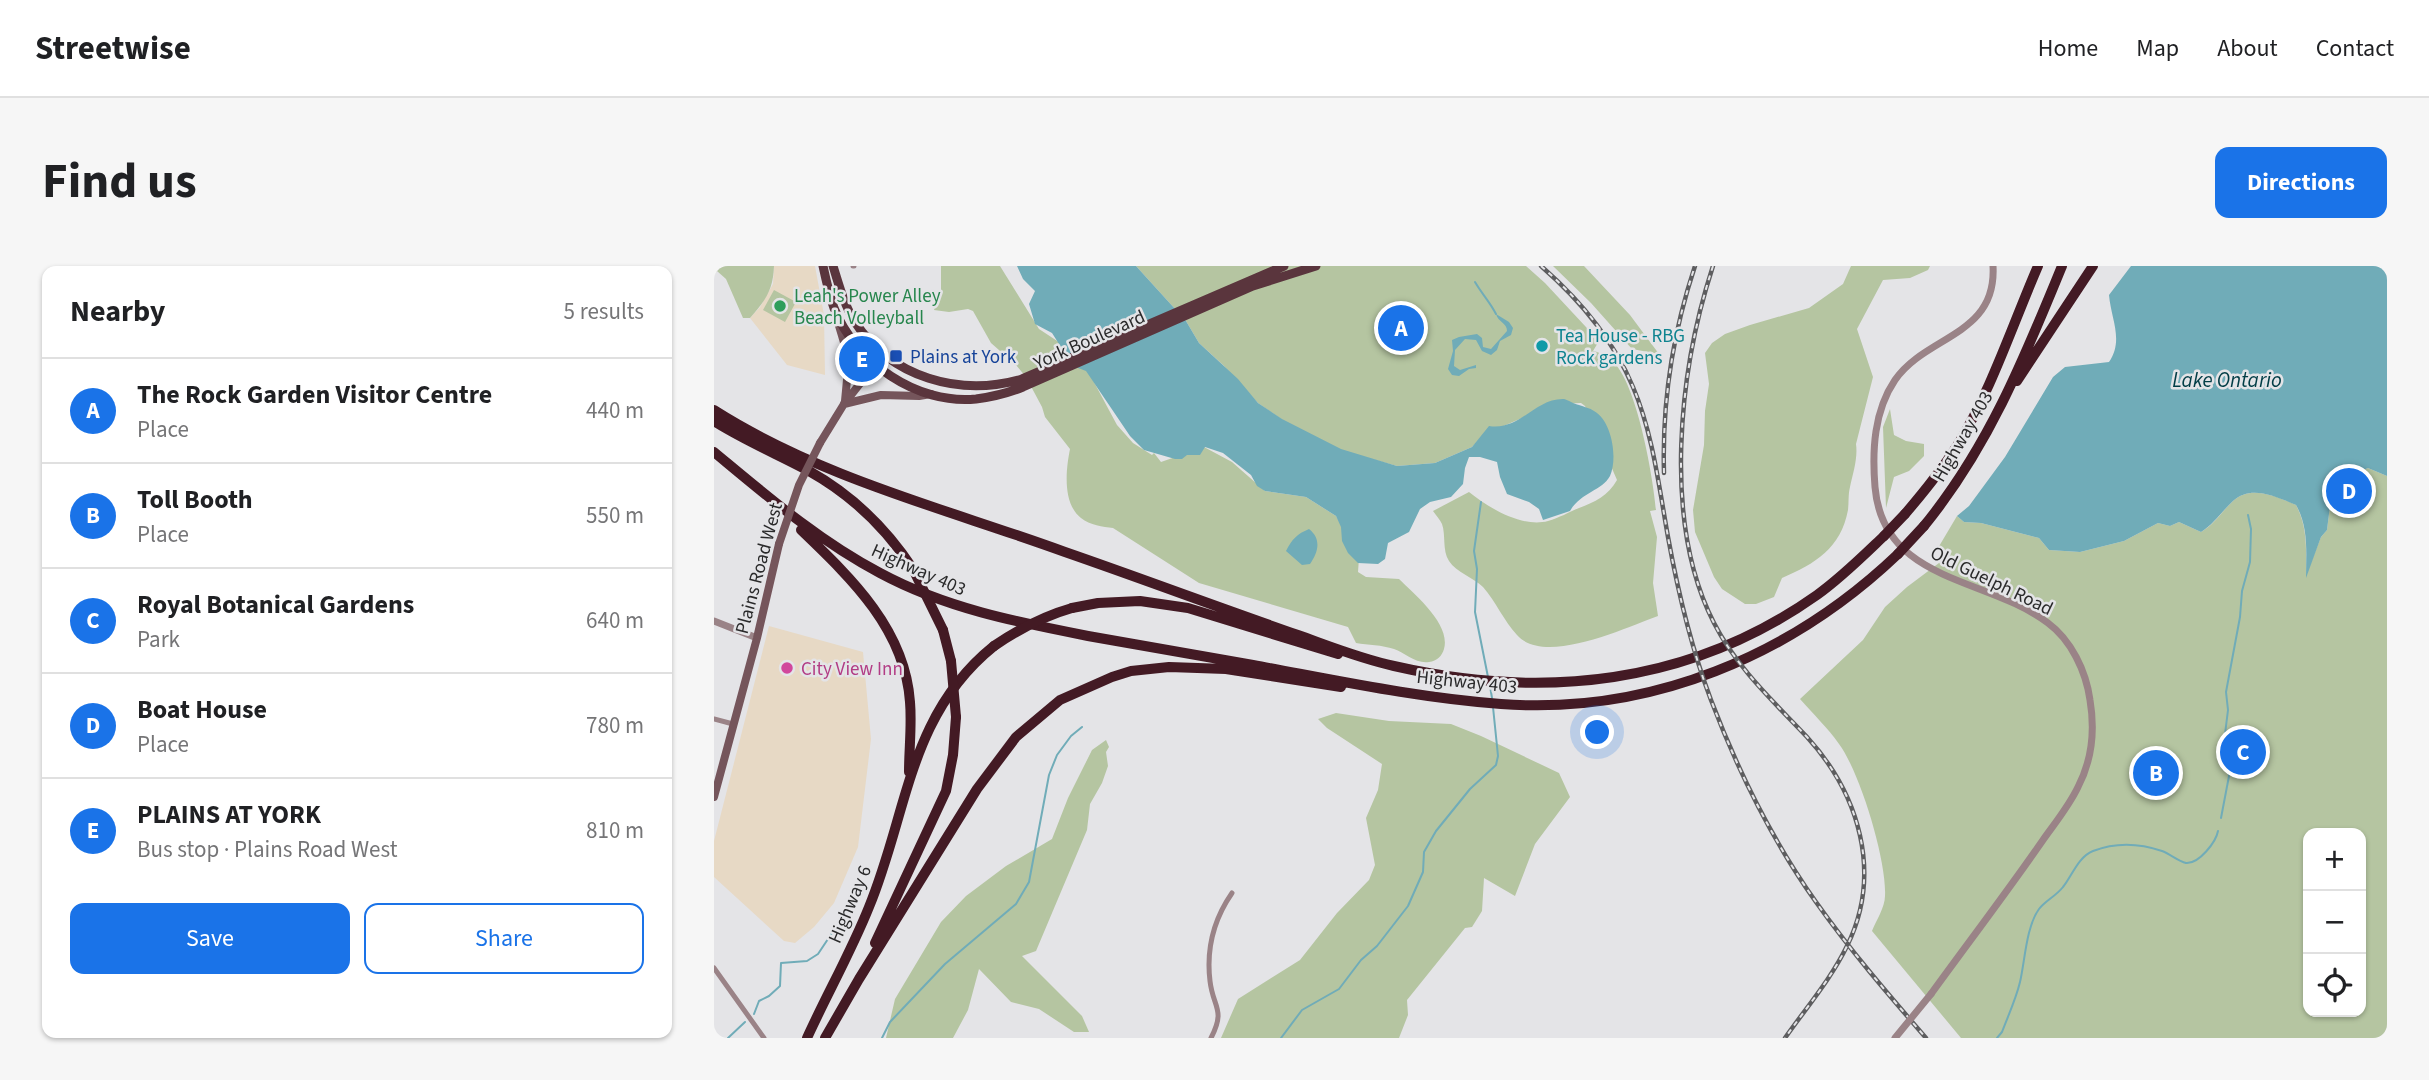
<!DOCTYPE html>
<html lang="en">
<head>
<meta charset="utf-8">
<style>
	:root { --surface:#fff; --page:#f6f6f6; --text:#202124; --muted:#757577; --line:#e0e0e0; --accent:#1a73e8 }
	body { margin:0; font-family:"Source Sans 3",sans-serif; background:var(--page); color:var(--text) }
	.controls { position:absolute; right:21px; bottom:21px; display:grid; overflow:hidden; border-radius:14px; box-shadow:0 2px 5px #0004 }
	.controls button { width:63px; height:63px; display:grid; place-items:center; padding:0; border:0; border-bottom:2px solid var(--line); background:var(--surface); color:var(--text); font:35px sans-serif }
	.you { position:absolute; left:884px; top:467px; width:24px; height:24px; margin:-18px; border:5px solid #fff; border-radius:50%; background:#1a73e8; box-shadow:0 0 0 10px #1a73e833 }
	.badge { display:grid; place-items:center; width:46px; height:46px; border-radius:50%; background:var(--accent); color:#fff; font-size:23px; font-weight:700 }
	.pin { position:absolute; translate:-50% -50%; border:4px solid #fff; box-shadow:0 2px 7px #0006 }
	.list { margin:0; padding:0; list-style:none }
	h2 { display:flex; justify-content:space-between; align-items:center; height:91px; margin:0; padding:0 28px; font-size:30px }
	h2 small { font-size:23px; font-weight:400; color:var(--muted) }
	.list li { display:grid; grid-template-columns:46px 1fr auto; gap:21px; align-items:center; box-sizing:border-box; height:105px; padding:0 28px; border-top:2px solid var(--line) }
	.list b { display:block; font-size:26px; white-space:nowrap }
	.list p { margin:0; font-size:23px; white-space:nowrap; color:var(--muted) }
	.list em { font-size:23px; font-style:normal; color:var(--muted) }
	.actions { display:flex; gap:14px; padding:21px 28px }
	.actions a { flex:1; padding:16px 0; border:2px solid var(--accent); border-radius:14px; text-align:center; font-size:24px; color:var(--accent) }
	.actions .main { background:var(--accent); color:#fff }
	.icon { flex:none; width:38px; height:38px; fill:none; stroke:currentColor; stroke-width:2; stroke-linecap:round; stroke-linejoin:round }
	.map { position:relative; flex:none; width:1673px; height:772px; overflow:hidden; border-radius:14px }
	header { display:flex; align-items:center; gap:42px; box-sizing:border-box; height:98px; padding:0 35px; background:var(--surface); border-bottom:2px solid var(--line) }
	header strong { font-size:33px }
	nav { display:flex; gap:38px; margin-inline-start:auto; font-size:24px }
	.intro { display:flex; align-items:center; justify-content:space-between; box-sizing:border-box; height:168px; padding:0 42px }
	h1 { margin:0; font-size:49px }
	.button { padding:18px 32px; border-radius:14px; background:var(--accent); color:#fff; font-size:24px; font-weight:700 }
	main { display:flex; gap:42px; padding:0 42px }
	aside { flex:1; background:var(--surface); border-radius:14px; box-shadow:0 2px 5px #0004 }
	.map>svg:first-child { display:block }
	.commercial { fill:#e7d9c5 }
	.green { fill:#b5c5a1; fill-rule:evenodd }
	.water { fill:#70acb8 }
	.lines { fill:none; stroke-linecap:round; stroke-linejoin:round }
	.stream { stroke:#70acb8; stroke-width:2 }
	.minor { stroke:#9a8387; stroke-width:5 }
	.tertiary { stroke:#9a8387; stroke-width:7 }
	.secondary { stroke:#75555b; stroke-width:8 }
	.primary { stroke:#5a353d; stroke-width:9 }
	.motorway { stroke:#431a24; stroke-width:10 }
	.rail-casing { stroke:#5d5d5f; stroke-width:4.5 }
	.rail { stroke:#e4e4e7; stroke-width:2; stroke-dasharray:5; stroke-linecap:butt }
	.tertiary-bridge { stroke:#9a8387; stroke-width:7 }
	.secondary-bridge { stroke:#75555b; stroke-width:8 }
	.motorway-bridge { stroke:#431a24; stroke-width:10 }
	.leisure-dot { fill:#2e9e5b; stroke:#e4e4e7; stroke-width:2.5 }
	.culture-dot { fill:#0f9aa8; stroke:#e4e4e7; stroke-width:2.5 }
	.transit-dot { fill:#1a4fb4; stroke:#e4e4e7; stroke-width:2.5 }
	.hotel-dot { fill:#d1479c; stroke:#e4e4e7; stroke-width:2.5 }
	.labels { text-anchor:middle; stroke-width:5; stroke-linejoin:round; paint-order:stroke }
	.leisure-label { font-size:19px; fill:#27864d; stroke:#e4e4e7; text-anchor:start }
	.culture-label { font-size:19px; fill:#0d838f; stroke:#e4e4e7; text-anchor:start }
	.street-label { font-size:19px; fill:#2a2a2b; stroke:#e4e4e7 }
	.transit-label { font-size:19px; fill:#164399; stroke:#e4e4e7; text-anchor:start }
	.hotel-label { font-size:19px; fill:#b23c85; stroke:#e4e4e7; text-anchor:start }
	.water-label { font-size:21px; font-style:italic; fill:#023d46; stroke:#e4e4e7 }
</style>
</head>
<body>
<header>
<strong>Streetwise</strong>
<nav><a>Home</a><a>Map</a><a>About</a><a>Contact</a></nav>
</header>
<div class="intro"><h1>Find us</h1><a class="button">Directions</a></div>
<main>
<aside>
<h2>Nearby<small>5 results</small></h2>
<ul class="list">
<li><span class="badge">A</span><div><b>The Rock Garden Visitor Centre</b><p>Place</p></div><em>440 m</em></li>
<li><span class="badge">B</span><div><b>Toll Booth</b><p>Place</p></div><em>550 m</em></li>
<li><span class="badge">C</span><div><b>Royal Botanical Gardens</b><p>Park</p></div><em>640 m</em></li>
<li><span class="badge">D</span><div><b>Boat House</b><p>Place</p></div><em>780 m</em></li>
<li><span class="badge">E</span><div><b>PLAINS AT YORK</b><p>Bus stop · Plains Road West</p></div><em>810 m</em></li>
</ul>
<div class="actions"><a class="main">Save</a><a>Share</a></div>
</aside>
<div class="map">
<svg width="1673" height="772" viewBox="0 0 1673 772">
	<rect width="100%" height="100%" fill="#e4e4e7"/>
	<path class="commercial" d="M60 0H101L110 49 111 109 73 99 36 52 46 41 59 18Z
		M55 360 149 386 157 473 144 581 120 637 100 661 81 677 70 675 0 611V575Z"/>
	<path class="green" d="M0 0H60C59 24 52 34 36 52H29L12 13 3 5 0 9Z
		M227 0H286L325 63 366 90 403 159 419 177 438 189 440 187 447 196 490 181 518 196 551 225 592 231 622 250 645 292 644 306 652 311 685 313C701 329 737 358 730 383 728 390 723 395 715 396 702 398 691 387 680 383 668 379 654 379 642 377L634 361 485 317 399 262C389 261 376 259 367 252 348 237 352 203 356 183L331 151 328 141 312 111 302 99 277 77 259 45 254 43 235 46 220 44 227 26Z
		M422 0H812L831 17 885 75 879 85C888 87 896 91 902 99 924 125 939 210 942 244L936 245 943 271 939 317 944 350C911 362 830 400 803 369 790 355 782 336 769 321 760 312 742 306 735 295 728 284 732 269 728 258 726 254 722 249 719 245L755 226C775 242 808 262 834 255 845 252 855 246 865 242 881 236 894 230 903 214L871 140 867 137 840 138 769 169 758 181 721 197 683 200 603 178 544 137 509 99 485 77 472 55Z
		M839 0H870L916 49 945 88 918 83 877 37Z
		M1137 0H1216L1214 4 1196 12 1169 14 1143 63 1159 111 1142 178C1144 192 1139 207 1136 221 1134 229 1135 236 1134 244 1127 282 1101 298 1068 312L1060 331 1042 338H1031L1008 323 1000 311 981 266 979 244 990 179 991 145 995 118 991 87 998 77 1011 68 1036 59 1095 42 1129 18Z
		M60 24 82 36 71 56 49 44Z
		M1176 143 1180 169 1192 175 1210 178V190L1195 205 1180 211 1172 242 1169 161Z
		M1654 202 1673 210V772H1247L1158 665C1162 655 1171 641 1171 630 1173 595 1146 506 1125 478 1114 462 1099 448 1086 433L1149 374 1171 341 1193 321 1237 288 1224 282 1243 250 1250 256 1267 257 1325 272 1335 284 1366 286 1410 275 1444 257 1456 260 1465 256 1487 266C1501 258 1508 245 1519 235 1537 218 1564 231 1582 239 1594 262 1592 284 1592 309L1607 271 1613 264 1618 224 1633 211ZM1594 567H1647V746H1594Z
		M622 447 675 455 737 458 767 470 845 507 856 531 821 578 801 630 770 612 768 645 758 661 751 662 693 734 694 749 685 772H507L524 733 586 694 623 647 655 614 661 599 652 552 664 524 668 498 613 462 604 453Z
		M392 474 395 481 392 486 394 500 388 517 376 538 373 564 322 685 308 690 368 750 375 766H360L325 743 297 736 265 703 254 744 239 772H172L181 733 227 656 252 630 292 600 338 573 354 532 378 484Z"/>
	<path class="water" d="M303 0H422L472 55 485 77 524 113 544 137 568 153 627 183 683 200 721 197 758 181 775 160C806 165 821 132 850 133 854 134 860 138 865 139 870 141 876 142 880 145 898 155 904 192 896 210 888 225 867 226 856 245L829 254 825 243 815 236 793 228 786 211 783 196 766 191H755L751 202 749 218 737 231 716 236 706 243 695 266 674 277 671 293 664 298 644 297 634 287 628 275 627 261 622 250 592 231 551 225 543 220 537 209 509 187 491 181 486 189H473L468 193H461L430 184 416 170 372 105 359 100 338 67 321 58 315 38 321 25 309 13Z
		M1417 0H1673V210L1654 202 1633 211 1618 224 1613 264 1607 271 1592 312C1592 287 1595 262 1582 239 1563 231 1537 218 1519 235 1508 245 1500 258 1487 266L1465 256 1456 260 1444 257 1410 275 1366 286 1335 284 1325 272 1267 257 1250 256 1243 250 1255 240 1291 191 1339 111 1351 101 1395 96C1410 74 1397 53 1395 29Z
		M782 48 795 56 799 62 797 69 786 75 783 84 777 89 768 85 762 74 751 73 741 84 740 100 746 104 762 99V102L755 103 745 110 738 109 734 103 739 85 738 74 745 71 763 68 768 72 769 81 777 83 793 65C793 57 784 56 782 48Z
		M595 263C608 273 604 287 596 298L588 299 572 285C578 273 583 268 595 263Z"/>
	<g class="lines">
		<path class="stream" d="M0 3 3 0
			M761 16C768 28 776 36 782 48
			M767 236 760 285 763 303 761 346 774 411
			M776 420 778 432
			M1507 552 1515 510 1511 468 1514 444 1512 426 1526 351 1528 325 1536 296 1537 263 1534 249
			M40 748 45 735 55 730 66 720 67 697 93 695 104 688 130 649
			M14 772 31 756
			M168 772 176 756 231 698 302 638 315 616 335 509 343 489 357 470 368 461
			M567 772 588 744 625 723 647 694 663 680 694 640 709 606 710 586 722 565 756 523 782 499 784 490 779 441
			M1283 772 1288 766C1294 750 1302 733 1306 716 1311 695 1312 661 1325 643 1331 635 1342 630 1349 621 1358 610 1364 591 1379 585 1402 576 1425 577 1448 585 1456 588 1464 595 1472 597 1485 598 1502 576 1504 565"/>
		<path class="minor" d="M139 0H140
			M0 453 19 458
			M0 702 50 772
			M497 772C512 743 499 742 496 715 492 682 500 653 518 627"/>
		<path class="tertiary" d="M0 355 43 372
			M1217 728C1254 677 1293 626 1329 574 1341 557 1355 540 1364 521 1378 494 1381 464 1376 434 1372 405 1357 374 1334 357 1274 311 1169 317 1161 221 1158 184 1160 145 1181 114 1212 69 1283 70 1279 0"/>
		<path class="secondary" d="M123 53 135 93 131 135
			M130 138 167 129 205 130 217 128
			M106 177 130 138 169 88
			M0 531 43 372 65 278"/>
		<path class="primary" d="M109 0C112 14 115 28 120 42 141 96 203 139 262 133 278 131 294 127 309 121L539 20 602 0
			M119 0C125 19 130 39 141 56 177 112 246 131 308 113L570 0"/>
		<path class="motorway" d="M1303 115 1379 0
			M0 144C107 212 233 243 351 286 429 313 506 342 584 369 615 380 647 393 680 400 829 434 976 419 1103 329 1127 312 1149 290 1170 270
			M0 155C30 174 63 188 95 205 138 229 172 262 199 303
			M0 186C53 230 105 275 166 307 231 342 302 356 374 370 429 380 484 389 539 399 621 414 704 432 787 438 936 449 1077 390 1184 288
			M1191 248C1209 227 1227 205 1243 180 1277 125 1298 60 1324 0
			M1210 260C1274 182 1310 93 1348 0
			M87 264C137 312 191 363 196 436 198 459 195 483 195 506
			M358 342 384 337 426 335 474 342 624 388
			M229 364 237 395
			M161 677 232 525 239 489 242 451
			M93 772C113 728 137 686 155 641 194 547 194 449 280 380
			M111 772 145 713 263 523 302 471 346 434 398 411 417 405 455 401 512 403 627 421"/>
		<g class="rail-casing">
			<path id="rail" d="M827 0C866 34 899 73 919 121 939 168 945 221 954 271 964 326 977 381 997 434 1024 505 1058 574 1102 636 1136 684 1174 728 1212 772
				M999 0C965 104 948 256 1000 357 1023 402 1059 435 1093 471 1145 528 1169 607 1133 680 1117 713 1092 742 1071 772
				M950 207C948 138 959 66 981 0"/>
		</g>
		<use href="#rail" class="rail"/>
		<path class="tertiary-bridge" d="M1181 772 1217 728"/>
		<path class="secondary-bridge" d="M65 278 85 219 106 177"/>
		<path class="motorway-bridge" d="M1170 270 1191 248
			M1184 288 1210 260
			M199 303 229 364
			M280 380C305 363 330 350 358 342
			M237 395 242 451"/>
	</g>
	<circle class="leisure-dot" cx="66" cy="40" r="7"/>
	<circle class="culture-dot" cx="828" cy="80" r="7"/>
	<rect class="transit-dot" x="175" y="83" width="14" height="14" rx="3.5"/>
	<circle class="hotel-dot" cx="73" cy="402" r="7"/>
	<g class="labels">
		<g class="leisure-label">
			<text x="80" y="36">Leah's Power Alley<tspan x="80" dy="22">Beach Volleyball</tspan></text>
		</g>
		<g class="culture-label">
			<text x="842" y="76">Tea House - RBG<tspan x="842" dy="22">Rock gardens</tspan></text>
		</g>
		<g class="street-label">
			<text transform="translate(375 73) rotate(-24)" y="7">York Boulevard</text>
			<text transform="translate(1248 170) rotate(-60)" y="7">Highway 403</text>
			<text transform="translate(44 302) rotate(-75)" y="7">Plains Road West</text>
			<text transform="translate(205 303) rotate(24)" y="7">Highway 403</text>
			<text transform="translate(1278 314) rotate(26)" y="7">Old Guelph Road</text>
			<text transform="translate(753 415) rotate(6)" y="7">Highway 403</text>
			<text transform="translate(135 638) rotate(-67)" y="7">Highway 6</text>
		</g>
		<g class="transit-label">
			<text x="196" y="97">Plains at York</text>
		</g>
		<g class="hotel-label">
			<text x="87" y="409">City View Inn</text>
		</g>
		<g class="water-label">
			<text x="1513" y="121">Lake Ontario</text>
		</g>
	</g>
</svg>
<div class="controls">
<button>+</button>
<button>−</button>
<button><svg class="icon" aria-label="locate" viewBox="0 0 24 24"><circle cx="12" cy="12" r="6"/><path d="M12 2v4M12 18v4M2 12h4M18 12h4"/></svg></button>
</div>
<div class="you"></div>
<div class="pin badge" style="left:687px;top:62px">A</div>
<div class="pin badge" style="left:1442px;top:507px">B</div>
<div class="pin badge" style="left:1529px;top:486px">C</div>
<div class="pin badge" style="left:1635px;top:225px">D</div>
<div class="pin badge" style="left:148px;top:93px">E</div>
</div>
</main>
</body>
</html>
